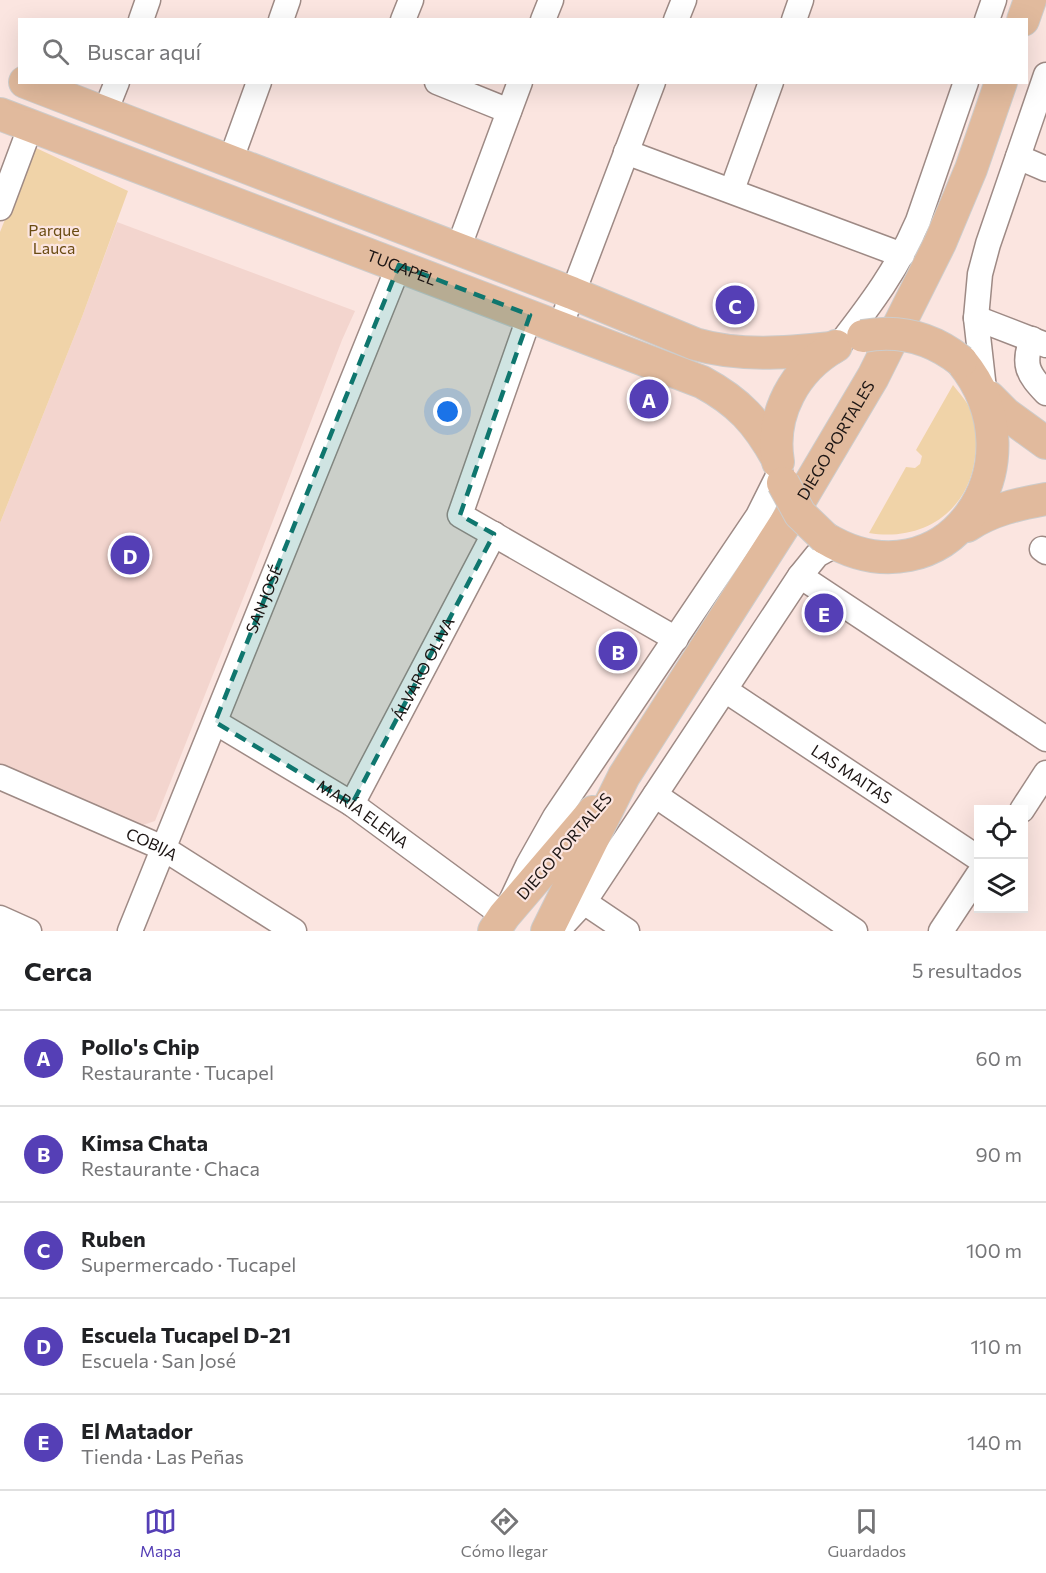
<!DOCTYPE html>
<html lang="es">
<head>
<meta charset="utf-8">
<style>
	:root { --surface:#fff; --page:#f6f6f6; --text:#202124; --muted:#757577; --line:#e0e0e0; --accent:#553fb6 }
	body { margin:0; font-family:Commissioner,sans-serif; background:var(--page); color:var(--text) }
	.controls { position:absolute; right:18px; bottom:18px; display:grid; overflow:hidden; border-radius:0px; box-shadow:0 6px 24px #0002 }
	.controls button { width:54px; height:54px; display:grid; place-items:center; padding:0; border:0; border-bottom:2px solid var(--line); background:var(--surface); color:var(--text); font:30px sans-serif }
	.you { position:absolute; left:448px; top:412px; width:21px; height:21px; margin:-15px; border:4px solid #fff; border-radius:50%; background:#1a73e8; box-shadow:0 0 0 9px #1a73e833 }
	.badge { display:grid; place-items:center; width:39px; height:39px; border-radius:50%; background:var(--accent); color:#fff; font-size:20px; font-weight:700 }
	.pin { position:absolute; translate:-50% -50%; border:3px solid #fff; box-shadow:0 2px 6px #0006 }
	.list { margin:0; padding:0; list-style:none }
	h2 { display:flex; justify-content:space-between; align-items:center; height:78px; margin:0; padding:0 24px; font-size:26px }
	h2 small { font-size:20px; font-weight:400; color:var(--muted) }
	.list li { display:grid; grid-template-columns:39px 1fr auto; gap:18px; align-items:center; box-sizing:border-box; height:96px; padding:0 24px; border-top:2px solid var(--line) }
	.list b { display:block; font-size:22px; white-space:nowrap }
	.list p { margin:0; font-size:20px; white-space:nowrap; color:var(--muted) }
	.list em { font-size:20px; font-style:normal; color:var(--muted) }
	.icon { flex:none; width:33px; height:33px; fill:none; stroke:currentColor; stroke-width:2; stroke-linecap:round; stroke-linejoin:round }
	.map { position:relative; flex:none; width:1046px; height:931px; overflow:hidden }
	.search { position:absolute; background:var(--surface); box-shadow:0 6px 24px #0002; left:18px; right:18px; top:18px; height:66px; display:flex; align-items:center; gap:15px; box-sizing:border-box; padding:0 21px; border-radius:0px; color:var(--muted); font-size:22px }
	.sheet { height:558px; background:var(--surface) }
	nav { display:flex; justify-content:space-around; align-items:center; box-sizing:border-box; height:84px; border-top:2px solid var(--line); background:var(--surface); font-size:16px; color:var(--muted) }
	nav a { display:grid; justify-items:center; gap:3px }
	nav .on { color:var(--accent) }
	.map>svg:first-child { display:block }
	.built { fill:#f3d5ce }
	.green { fill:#f0d3a8 }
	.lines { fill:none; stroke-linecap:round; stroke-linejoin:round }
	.minor-casing { stroke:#9e8a85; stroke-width:27 }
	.major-casing { stroke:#cdcccb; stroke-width:34 }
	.minor { stroke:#fff; stroke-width:24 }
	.major { stroke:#e1ba9d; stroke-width:32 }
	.major-bridge-casing { stroke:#cdcccb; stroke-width:34; stroke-linecap:butt }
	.major-bridge { stroke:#e1ba9d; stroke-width:32 }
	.marked { fill:#0f766e; fill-opacity:0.2; stroke:#0f766e; stroke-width:4.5; stroke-dasharray:12 8; stroke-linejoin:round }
	.labels { text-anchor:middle; stroke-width:4.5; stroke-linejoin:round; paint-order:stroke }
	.park-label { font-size:16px; fill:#6a4b12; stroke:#fbe5e0 }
	.street-label { font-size:16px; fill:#1c1513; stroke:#fbe5e0 }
</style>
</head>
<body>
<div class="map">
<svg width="1046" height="931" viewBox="0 0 1046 931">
	<rect width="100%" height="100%" fill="#fbe5e0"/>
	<path class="built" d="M117 222 355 311 342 340 248 586 155 821 143 825 0 769V523L82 317Z"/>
	<path class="green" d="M34 147 128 191 82 317 0 523V232Z
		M953 385C959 393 967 401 971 411 977 427 977 441 975 457 969 512 922 542 869 533L906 467 915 468 920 464 922 456 916 450Z"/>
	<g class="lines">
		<g class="minor-casing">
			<g id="minor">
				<path d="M141 20 148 0"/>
				<path d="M281 20 288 0"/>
				<path d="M403 20 411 0"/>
				<path d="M543 20 551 0"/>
				<path d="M676 20 684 0"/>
				<path d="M794 20 801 0"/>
				<path d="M987 20 994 0"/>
				<path d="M437 82 509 111"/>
				<path d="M105 112 117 82"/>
				<path d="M626 152 902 255"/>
				<path d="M1018 157 1046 169"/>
				<path d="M230 162 259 82"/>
				<path d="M732 190 771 82"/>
				<path d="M0 208 31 125"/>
				<path d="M458 249 520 82"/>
				<path d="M530 315 460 515 676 639"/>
				<path d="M976 318 1046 345"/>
				<path d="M560 327 653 82"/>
				<path d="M1032 339C1022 365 1028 374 1046 393"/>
				<path d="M840 344C871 304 898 268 918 221L966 82"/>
				<path d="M984 389 976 318 980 274 988 244 1046 75"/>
				<path d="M1042 549 1046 552"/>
				<path d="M800 576 1046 739"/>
				<path id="s1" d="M725 690 978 858"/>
				<path id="s2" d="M215 722 352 804 504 916 528 865 555 817 758 516 780 472"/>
				<path id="s3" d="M0 777 163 848 294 931"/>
				<path d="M655 795 855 931"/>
				<path id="s4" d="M352 804 494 534"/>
				<path d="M1022 810 1046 773"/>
				<path d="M584 902 627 931"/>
				<path d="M0 918 29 931"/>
				<path id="s5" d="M130 931 399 265"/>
				<path d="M557 931 584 902 800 576 817 555 837 544"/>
				<path d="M941 931 978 875"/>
			</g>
		</g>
		<g class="major-casing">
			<g id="major">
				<path d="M1023 20 1030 0"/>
				<path d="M25 82 572 293 695 344C740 357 786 353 832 348"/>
				<path id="s6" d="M0 114 702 382C739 402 757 422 777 458"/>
				<path d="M989 397 1006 414 1046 443"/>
				<path d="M778 462C770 414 795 369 836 346"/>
				<path d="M967 526C991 510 1018 504 1046 499"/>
				<path d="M825 538C945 610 1046 464 961 361"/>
				<path d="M494 931 504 916 593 812"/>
				<path id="s7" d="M547 931 624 776 799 502 873 377 940 243 971 169 1001 82"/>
			</g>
		</g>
		<use href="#minor" class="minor"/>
		<use href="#major" class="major"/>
		<g class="major-bridge-casing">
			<path id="major-bridge" d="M863 336C900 329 932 338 961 361
				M783 483 800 514 825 538"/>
		</g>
		<use href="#major-bridge" class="major-bridge"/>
	</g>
	<path class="marked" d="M399 265 530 315 460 515 494 534 352 804 215 722Z"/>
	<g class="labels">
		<g class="park-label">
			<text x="54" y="236">Parque<tspan x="54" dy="18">Lauca</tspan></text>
		</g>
		<g class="street-label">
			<text dy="6" stroke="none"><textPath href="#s6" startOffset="430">TUCAPEL</textPath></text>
			<text dy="6" stroke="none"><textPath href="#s7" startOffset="570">DIEGO PORTALES</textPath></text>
			<text dy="6" stroke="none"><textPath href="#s5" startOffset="358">SAN JOSÉ</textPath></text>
			<text dy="6" stroke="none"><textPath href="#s4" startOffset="153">ÁLVARO OLIVA</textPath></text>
			<text dy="6" stroke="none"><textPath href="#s1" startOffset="152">LAS MAITAS</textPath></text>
			<text dy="6" stroke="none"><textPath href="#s2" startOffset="174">MARÍA ELENA</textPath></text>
			<text dy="6" stroke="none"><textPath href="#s3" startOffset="166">COBIJA</textPath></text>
			<text transform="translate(564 846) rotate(-49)" y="6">DIEGO PORTALES</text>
		</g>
	</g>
</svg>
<div class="controls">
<button><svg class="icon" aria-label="locate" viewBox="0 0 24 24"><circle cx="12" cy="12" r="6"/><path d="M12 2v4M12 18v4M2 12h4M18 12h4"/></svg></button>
<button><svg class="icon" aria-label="layers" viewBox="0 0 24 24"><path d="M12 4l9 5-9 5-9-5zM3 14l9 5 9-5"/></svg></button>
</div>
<div class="you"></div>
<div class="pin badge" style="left:649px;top:399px">A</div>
<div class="pin badge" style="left:618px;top:651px">B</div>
<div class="pin badge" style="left:735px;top:305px">C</div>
<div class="pin badge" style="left:130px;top:555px">D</div>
<div class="pin badge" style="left:824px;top:613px">E</div>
<div class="search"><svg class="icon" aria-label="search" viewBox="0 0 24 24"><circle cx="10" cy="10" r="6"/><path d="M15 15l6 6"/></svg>Buscar aquí</div>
</div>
<section class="sheet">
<h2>Cerca<small>5 resultados</small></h2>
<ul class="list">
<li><span class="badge">A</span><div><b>Pollo's Chip</b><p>Restaurante · Tucapel</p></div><em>60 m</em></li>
<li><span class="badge">B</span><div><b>Kimsa Chata</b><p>Restaurante · Chaca</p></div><em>90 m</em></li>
<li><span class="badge">C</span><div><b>Ruben</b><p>Supermercado · Tucapel</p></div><em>100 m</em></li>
<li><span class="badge">D</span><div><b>Escuela Tucapel D-21</b><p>Escuela · San José</p></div><em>110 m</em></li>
<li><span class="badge">E</span><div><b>El Matador</b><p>Tienda · Las Peñas</p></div><em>140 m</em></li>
</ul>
</section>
<nav>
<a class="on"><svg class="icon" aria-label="map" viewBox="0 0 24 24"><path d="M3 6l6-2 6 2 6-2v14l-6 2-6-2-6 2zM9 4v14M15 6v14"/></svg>Mapa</a>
<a><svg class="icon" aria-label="directions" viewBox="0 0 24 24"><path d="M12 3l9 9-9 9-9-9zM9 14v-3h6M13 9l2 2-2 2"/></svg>Cómo llegar</a>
<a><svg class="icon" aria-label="saved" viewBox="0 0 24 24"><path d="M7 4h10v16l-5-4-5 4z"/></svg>Guardados</a>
</nav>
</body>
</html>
